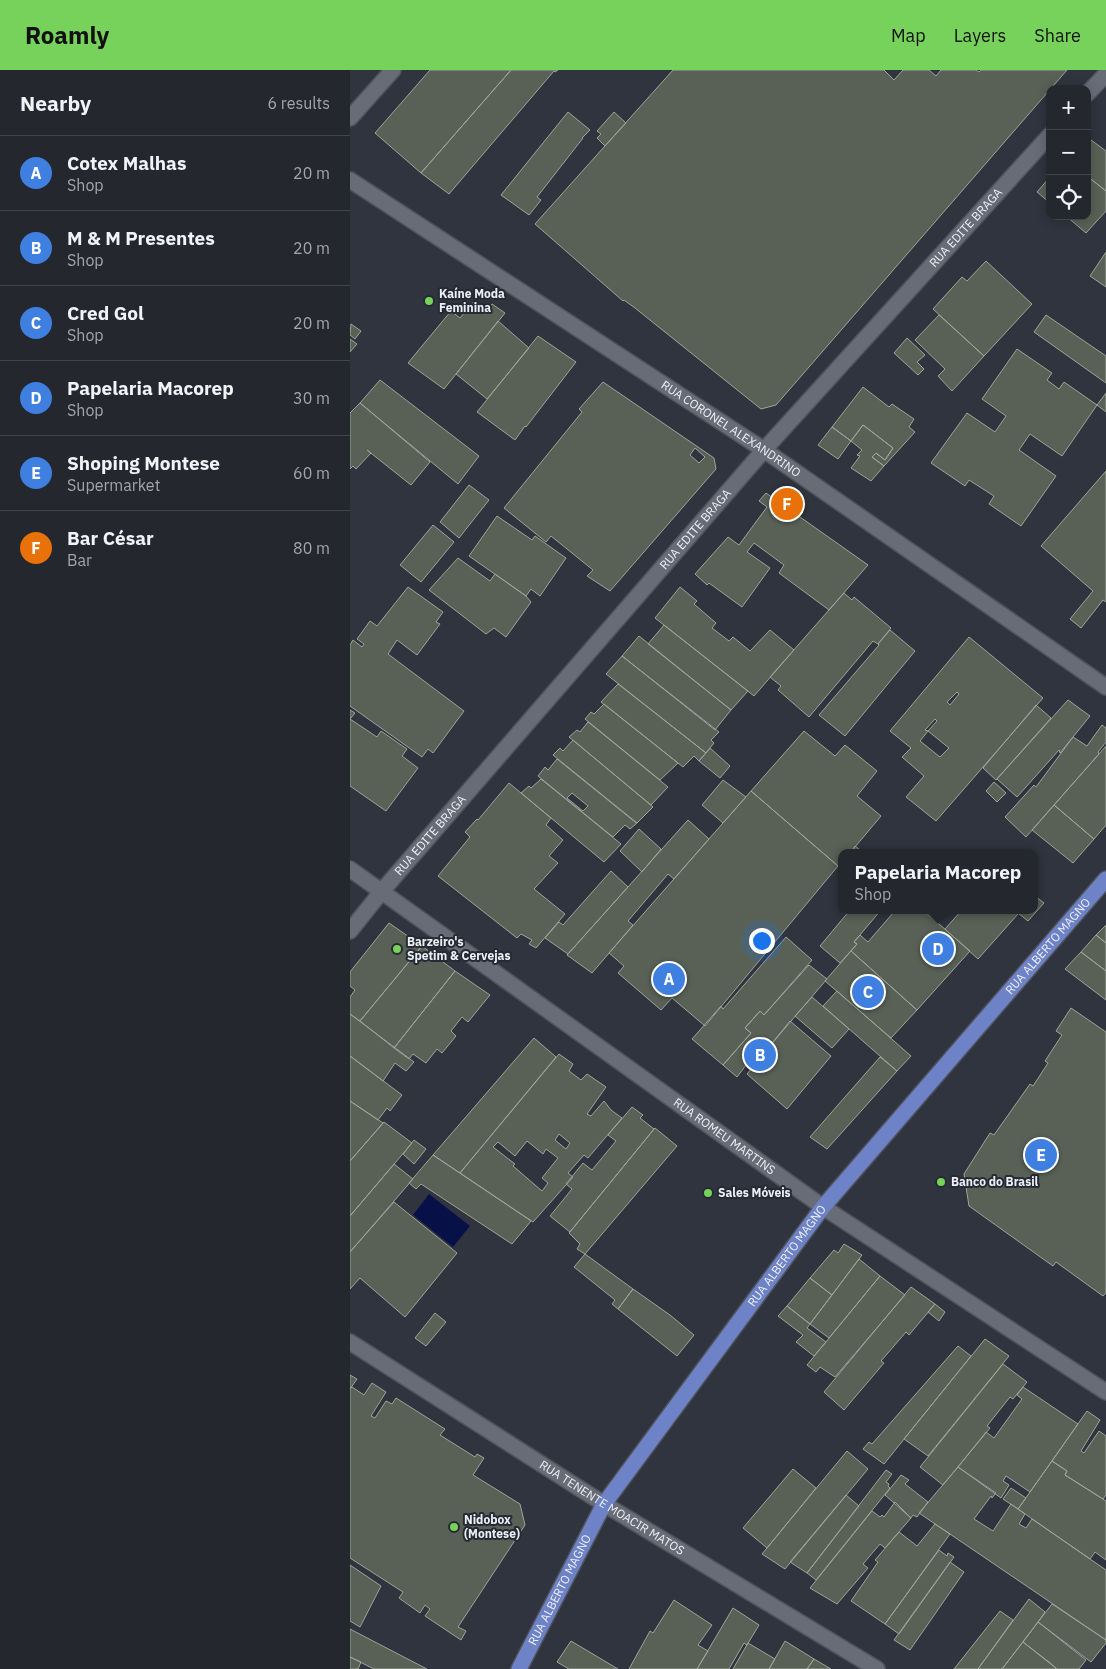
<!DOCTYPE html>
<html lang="en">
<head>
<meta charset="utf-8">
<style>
	:root { --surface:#24272e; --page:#2c2f36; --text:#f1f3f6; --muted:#a3a5aa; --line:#41444a; --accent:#76d25a }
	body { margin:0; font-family:"IBM Plex Sans",sans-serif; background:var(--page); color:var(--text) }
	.controls { position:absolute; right:15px; top:15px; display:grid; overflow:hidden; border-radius:10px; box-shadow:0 2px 12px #0003 }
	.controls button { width:45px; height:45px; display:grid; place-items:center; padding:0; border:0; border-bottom:1px solid var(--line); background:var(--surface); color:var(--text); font:25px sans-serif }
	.you { position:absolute; left:411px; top:870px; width:18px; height:18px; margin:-12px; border:4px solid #fff; border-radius:50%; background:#1a73e8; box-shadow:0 0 0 8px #1a73e833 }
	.badge { display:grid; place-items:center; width:32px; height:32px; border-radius:50%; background:var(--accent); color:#fff; font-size:16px; font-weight:700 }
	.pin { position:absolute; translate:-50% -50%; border:2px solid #fff; box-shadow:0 1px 5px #0006 }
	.popup { position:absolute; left:488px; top:779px; width:200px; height:65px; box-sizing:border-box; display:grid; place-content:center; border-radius:10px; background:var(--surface); filter:drop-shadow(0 1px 4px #0005); font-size:16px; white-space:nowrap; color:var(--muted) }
	.popup b { font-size:19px; color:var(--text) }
	.popup::after { content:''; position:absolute; left:50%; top:100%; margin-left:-10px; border:10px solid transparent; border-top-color:var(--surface) }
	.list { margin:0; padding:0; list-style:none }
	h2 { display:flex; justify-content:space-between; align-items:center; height:65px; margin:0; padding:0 20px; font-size:21px }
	h2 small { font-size:16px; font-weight:400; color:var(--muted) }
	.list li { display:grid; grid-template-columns:32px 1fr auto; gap:15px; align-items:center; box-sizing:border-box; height:75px; padding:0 20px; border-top:1px solid var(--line) }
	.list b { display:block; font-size:19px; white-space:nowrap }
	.list p { margin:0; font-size:16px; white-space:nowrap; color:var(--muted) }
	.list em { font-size:16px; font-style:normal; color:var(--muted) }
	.icon { flex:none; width:28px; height:28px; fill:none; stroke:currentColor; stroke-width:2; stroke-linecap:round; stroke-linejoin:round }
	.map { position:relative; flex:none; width:756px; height:1599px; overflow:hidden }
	header { display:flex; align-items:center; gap:30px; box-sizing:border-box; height:70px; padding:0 25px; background:var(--accent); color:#111 }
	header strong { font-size:24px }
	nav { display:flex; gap:28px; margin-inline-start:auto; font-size:18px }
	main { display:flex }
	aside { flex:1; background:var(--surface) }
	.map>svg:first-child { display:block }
	.water { fill:#081048 }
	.building { fill:#596156; stroke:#9ca599; fill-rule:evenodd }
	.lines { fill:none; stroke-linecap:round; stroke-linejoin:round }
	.minor-casing { stroke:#4f525b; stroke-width:18 }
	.major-casing { stroke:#4f525b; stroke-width:18 }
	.minor { stroke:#676c77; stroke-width:15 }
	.major { stroke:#6e83c7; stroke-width:15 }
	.poi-dot { fill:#76d25a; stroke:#262a34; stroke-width:2 }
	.labels { text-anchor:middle; stroke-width:4; stroke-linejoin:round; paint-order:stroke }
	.street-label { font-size:12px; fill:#eceff6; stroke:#262a34 }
	.poi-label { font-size:12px; font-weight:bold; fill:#eceff6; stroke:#262a34; text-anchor:start }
</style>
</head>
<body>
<header>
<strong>Roamly</strong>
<nav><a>Map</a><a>Layers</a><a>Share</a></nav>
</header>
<main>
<aside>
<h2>Nearby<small>6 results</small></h2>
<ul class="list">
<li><span class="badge" style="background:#3f7fe0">A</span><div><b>Cotex Malhas</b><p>Shop</p></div><em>20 m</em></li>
<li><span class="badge" style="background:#3f7fe0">B</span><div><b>M &amp; M Presentes</b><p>Shop</p></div><em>20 m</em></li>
<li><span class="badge" style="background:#3f7fe0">C</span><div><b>Cred Gol</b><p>Shop</p></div><em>20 m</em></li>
<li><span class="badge" style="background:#3f7fe0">D</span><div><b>Papelaria Macorep</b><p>Shop</p></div><em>30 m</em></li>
<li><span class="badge" style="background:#3f7fe0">E</span><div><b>Shoping Montese</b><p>Supermarket</p></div><em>60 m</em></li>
<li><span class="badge" style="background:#e8710a">F</span><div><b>Bar César</b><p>Bar</p></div><em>80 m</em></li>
</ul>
</aside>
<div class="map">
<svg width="756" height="1599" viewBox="0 0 756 1599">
	<rect width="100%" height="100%" fill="#30343e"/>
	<path class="water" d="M79 1124 120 1156 103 1177 63 1145Z"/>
	<path class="building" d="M80 0H161L71 103 25 63Z
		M161 0H208L205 2 204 1 99 124 71 103Z
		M323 0H534L544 10 553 0H579L586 6 591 0H626L629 2 631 0H717L426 335 411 339 285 238 274 230 273 231 185 154Z
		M218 42 240 60 232 68H233L187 127 191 130 179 145 151 125Z
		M264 42 276 53 255 76 247 68 251 64 247 61Z
		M737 67 756 81V121L737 106Z
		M737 106 756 121V141L736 163 716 146H737Z
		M700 107V133L687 122Z
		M756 182V217L740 206Z
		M636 191 682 234 634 286 583 239 612 207 617 211Z
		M124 231 136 241 142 234 155 243 94 319 58 293 101 241 110 248Z
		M589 245 634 286 602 321 588 306 595 299 565 270Z
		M696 245 756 286V313L684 262Z
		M148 251 179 278 137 329 106 304Z
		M1 254 11 261 5 269 0 265Z
		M188 266 226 292 176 357 175 356 165 370 127 342Z
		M557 268 575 285 567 292 574 299 568 305 544 283Z
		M0 269 7 274 0 282Z
		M667 279 702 303 697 310 709 319 714 312 747 335 712 386 680 364 669 380 706 406 671 456 639 434 644 426 619 410 615 416 581 393 617 343 645 362 656 346 632 329Z
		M30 310 129 386 108 414 10 333Z
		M253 312 364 388 366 399 260 521 237 506 243 500 201 466 196 472 154 438 232 342 229 339ZM345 378 355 387 349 393 340 385Z
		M513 317 539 337 542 334 564 349 559 357 565 362 534 396 522 387 526 383 535 390 543 378 513 355 501 371 482 357Z
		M756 323V342L747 335Z
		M10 333 80 392 61 415 17 380 21 383 6 399 3 396 0 399V343Z
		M513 355 543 378 535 390 526 383 522 387 534 396 521 411 501 398 510 386 507 385 512 380 501 371 488 389 468 375 482 357 501 371Z
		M756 401V532L753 530 731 558 720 549 743 521 691 476Z
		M119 415 139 430 109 468 90 452Z
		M416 423 518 495 479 540 429 503 434 495 404 473 397 482 420 498 392 537 359 513 357 515 345 504 378 467 389 475 417 437 409 431Z
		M147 446 182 470 185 466 216 488 190 526 181 519 176 526 119 486Z
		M83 455 104 472 71 512 50 495Z
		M108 488 140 511 145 504 176 526 181 532 156 567 144 558 136 564 79 520Z
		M58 517 93 542 86 552 90 554 67 585 47 570 38 584 114 641 83 683 78 679 72 687 0 636V575L3 570 12 577 14 574 7 569 20 551 27 556Z
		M330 517 347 531 344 534 366 553 362 558 379 571 383 567 400 581 420 560 444 580 404 626 305 548Z
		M494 523 502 530 504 527 541 558 528 574 523 571 459 647 428 620 431 616 420 607Z
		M314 555 398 621 381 640 298 574Z
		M540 560 565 581 495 666 469 645 529 575 528 574Z
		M289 566 381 640 365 660 272 586Z
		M619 567 693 628 586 751 556 727 574 706 552 687 561 678 540 661ZM607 622 609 624 600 635 597 632ZM585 649 587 651 578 661 599 678 590 687 570 671 578 661 575 660Z
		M272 586 369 662 361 670 364 673 356 683 256 604Z
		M268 614 356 683 349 691 344 686 333 697 251 632Z
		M718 630 740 646 710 683 709 680 667 727 647 709Z
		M254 634 328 693 310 710 235 649 241 642 244 644Z
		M686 635 701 648 646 710 633 698Z
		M0 640 5 643 0 649 27 667 31 661 57 679 52 686 68 698 36 741 0 716Z
		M238 652 318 717 301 735 219 667 227 660 230 662Z
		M752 655 756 658V672L748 682 749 684 676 767 655 747 684 715 686 717 723 667 737 676Z
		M454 661 485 686 495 675 527 701 507 726 531 746 500 783H492V792L488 796 401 721Z
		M223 670 303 737 287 753 203 685 210 678 213 681Z
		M756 676V755L744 769 704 735Z
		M360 678 380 696 370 708 349 691Z
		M207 689 285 752 287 753 280 759 275 755 263 767 188 706 195 697 198 700ZM222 723 238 736 233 741 217 728Z
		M191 709 271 774 254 792 171 723 179 716 181 718Z
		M373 710 396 727 373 753 352 735Z
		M644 712 656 723 647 732 636 721Z
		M159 713 201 748 196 755 213 770 199 786 208 793 184 819 215 844 186 878 179 874 182 870 171 864 167 868 88 806 120 767 115 762 127 749 128 750Z
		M401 721 488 796 355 956 322 928 311 940 268 903 274 896 259 883Z
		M704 735 744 769 723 793 682 760Z
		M338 750 359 769 324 809 318 804 278 851 283 855 242 903 217 885Z
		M289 759 311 779 292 802 270 781Z
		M505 776 514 783H500Z
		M261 801 278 817 218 884 195 868 209 852 213 855Z
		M684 825 694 833 678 851 664 840H684Z
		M500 840H531L504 872 507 874 490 893 470 876Z
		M540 840H573L620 881 567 940 501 881 507 874 504 872 510 865 518 872 543 843Z
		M612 840H664L668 844 628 889 595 859Z
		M39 853 72 876 10 951 0 944V927L5 920 0 916V902Z
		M756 855V873L746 865Z
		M746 865 756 873V901L731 882Z
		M436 867 462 890 414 945 410 941 395 958 401 963 373 995 342 969 371 936 373 939Z
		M72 876 105 901 44 978 10 951Z
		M501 881 567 940 541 968 475 911Z
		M731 882 756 901V930L715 899Z
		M459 895 477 909 418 978 415 976 412 980 409 978 387 1007 373 995 401 963 395 958 410 941 414 945Z
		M105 901 140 925 118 952 112 947 101 961 106 966 92 983 87 979 76 993 63 984 59 989 44 978Z
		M487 921 561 986 547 1001 473 936Z
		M462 927 499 959 482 978 445 946Z
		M721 938 756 962V1223L753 1226 706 1192 703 1196 619 1136 614 1104 640 1063 644 1065 680 1014 683 1016 698 993 695 991 712 965 706 961Z
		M0 944 64 992 56 1001 45 993 33 1011 0 986Z
		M440 951 481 986 437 1039 397 1004Z
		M184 968 206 987 110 1103 83 1085Z
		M209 984 223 994 219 1001 231 1010 237 1004 256 1017 237 1044 241 1046 254 1031 261 1040 272 1048 238 1088 234 1085 218 1103 223 1107 183 1152 110 1103ZM209 1064 220 1073 216 1079 205 1070ZM177 1071 193 1084 196 1079 208 1088 192 1108 198 1113 192 1121 163 1096 165 1094 143 1077 148 1072 165 1086Z
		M0 986 52 1025 40 1041 37 1038 28 1050 0 1031Z
		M530 987 547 1001 477 1079 460 1067Z
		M0 1031 33 1053 0 1091Z
		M282 1037 293 1045 290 1048 304 1059 220 1162 200 1146 222 1119 216 1114 233 1093 242 1100 266 1071 258 1065Z
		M34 1052 62 1073 0 1146V1091Z
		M305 1058 327 1076 235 1184 227 1179 230 1174 219 1163Z
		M64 1070 76 1079 64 1094 53 1084Z
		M83 1085 181 1151 162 1174 71 1114 66 1119 59 1113Z
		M44 1094 63 1109 0 1182V1146Z
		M44 1132 107 1183 55 1247 10 1208 0 1219V1182Z
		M494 1174 512 1185 482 1225 460 1208 484 1180 488 1183Z
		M235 1184 283 1219 268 1239 262 1234 265 1230 224 1197Z
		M509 1189 530 1206 479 1268 460 1254Z
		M530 1206 555 1225 485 1307 470 1297 466 1302 457 1295Z
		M460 1208 482 1225 460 1254 437 1236Z
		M561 1217 585 1234 559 1265 556 1262 531 1291 534 1293 494 1340 474 1322Z
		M283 1219 320 1245 344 1265 327 1286 268 1239Z
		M585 1234 595 1242 589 1251 578 1242Z
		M437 1236 460 1254 457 1258 476 1272 464 1286 446 1272 453 1265 428 1246Z
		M85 1243 96 1252 76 1276 65 1268Z
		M635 1269 659 1286 578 1386 554 1369Z
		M608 1276 621 1286 534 1394 513 1379 519 1372 522 1374Z
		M653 1294 677 1312 663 1329 660 1327 637 1356 640 1358 593 1415 570 1397Z
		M0 1305 7 1309 0 1319Z
		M22 1313 36 1322 21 1346 25 1348 36 1331 42 1334 46 1328 95 1359 90 1365 125 1387 127 1384 134 1388 123 1405 170 1434 175 1455 108 1557 116 1561 111 1570 75 1546 80 1539 75 1535 70 1543 49 1528 53 1522 0 1488V1319L2 1317 14 1325Z
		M673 1317 728 1354 680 1422 656 1406 653 1411 659 1415 651 1428 608 1397 636 1362 644 1368 672 1329 667 1325Z
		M737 1341 750 1350 731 1381 734 1383 749 1361 756 1366V1425L753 1429 715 1405 717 1401 702 1391Z
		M497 1381 518 1399 435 1499 412 1484Z
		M702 1391 717 1401 715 1405 756 1431V1490L745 1482 740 1489 668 1439Z
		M608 1397 646 1423 642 1428 641 1426 624 1449 643 1461 661 1434 675 1444 669 1454 676 1458 682 1449 756 1500V1570L569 1443Z
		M443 1399 466 1418 417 1478 393 1458Z
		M536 1400 542 1404 536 1412 539 1414 538 1416 540 1418 466 1510 457 1503Z
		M551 1405 559 1410 555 1414 578 1432 567 1447 563 1445 561 1448 535 1425Z
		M661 1418 676 1428 668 1439 653 1429Z
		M496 1425 509 1436 457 1503 440 1492Z
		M545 1432 561 1448 535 1478 530 1474 513 1494 518 1498 487 1534 460 1518 522 1441 530 1447 532 1445 534 1447Z
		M585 1454 600 1464 535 1554 501 1531 528 1492 525 1490 549 1462 567 1476Z
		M589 1480 597 1486 598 1483 604 1487 549 1564 535 1554Z
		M600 1492 614 1502 560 1580 544 1570Z
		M0 1495 31 1516 10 1557 0 1551Z
		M679 1529 695 1542 688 1552 652 1599H628Z
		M324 1530 362 1555 348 1575 358 1581 347 1599H279L300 1561 303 1563Z
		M702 1534 756 1570V1573L741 1592 688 1552Z
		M383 1538 409 1555 397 1575 394 1573 379 1599H347Z
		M650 1541 663 1550 628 1599H604Z
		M688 1552 736 1590 729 1599H707L673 1572Z
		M0 1559 23 1571 77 1599H24L0 1587Z
		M221 1571 268 1599H219L207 1592Z
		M435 1571 464 1589 457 1599H419Z
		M673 1572 699 1592 707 1599H652Z
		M398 1573 425 1589 419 1599H383Z
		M0 1587 11 1592 8 1599H0Z
		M464 1589 481 1599H457Z"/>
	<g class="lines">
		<g class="minor-casing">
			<g id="minor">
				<path d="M737 24 756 4"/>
				<path d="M0 48 43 0"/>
				<path id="s1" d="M0 110 414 380 756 617"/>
				<path id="s2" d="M0 799 473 1137 756 1322"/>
				<path id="s3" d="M0 861 32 821 414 380 700 65"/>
				<path id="s4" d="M0 1272 254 1434 527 1599"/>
			</g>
		</g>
		<g class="major-casing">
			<g id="major">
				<path id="s5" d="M169 1599 254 1434 473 1137 756 809"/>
			</g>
		</g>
		<use href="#minor" class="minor"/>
		<use href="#major" class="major"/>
	</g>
	<g class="poi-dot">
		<circle cx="79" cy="231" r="5"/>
		<circle cx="47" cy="879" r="5"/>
		<circle cx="591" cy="1112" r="5"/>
		<circle cx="358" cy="1123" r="5"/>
		<circle cx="104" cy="1457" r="5"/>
	</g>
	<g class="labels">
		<g class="street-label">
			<text dy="4" stroke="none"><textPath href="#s3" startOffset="935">RUA EDITE BRAGA</textPath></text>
			<text dy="4" stroke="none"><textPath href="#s1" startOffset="455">RUA CORONEL ALEXANDRINO</textPath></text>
			<text dy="4" stroke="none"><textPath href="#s3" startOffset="530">RUA EDITE BRAGA</textPath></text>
			<text dy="4" stroke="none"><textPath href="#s3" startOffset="125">RUA EDITE BRAGA</textPath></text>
			<text dy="4" stroke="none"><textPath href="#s5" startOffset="899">RUA ALBERTO MAGNO</textPath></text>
			<text dy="4" stroke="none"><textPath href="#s2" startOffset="460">RUA ROMEU MARTINS</textPath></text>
			<text dy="4" stroke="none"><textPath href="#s5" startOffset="494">RUA ALBERTO MAGNO</textPath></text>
			<text dy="4" stroke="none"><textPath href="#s4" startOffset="310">RUA TENENTE MOACIR MATOS</textPath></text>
			<text dy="4" stroke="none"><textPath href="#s5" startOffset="89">RUA ALBERTO MAGNO</textPath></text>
		</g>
		<g class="poi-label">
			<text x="89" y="228">Kaíne Moda<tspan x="89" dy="14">Feminina</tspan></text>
			<text x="57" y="876">Barzeiro's<tspan x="57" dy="14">Spetim &amp; Cervejas</tspan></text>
			<text x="601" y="1116">Banco do Brasil</text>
			<text x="368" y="1127">Sales Móveis</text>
			<text x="114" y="1454">Nidobox<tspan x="114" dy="14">(Montese)</tspan></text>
		</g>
	</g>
</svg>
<div class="controls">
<button>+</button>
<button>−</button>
<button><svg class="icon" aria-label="locate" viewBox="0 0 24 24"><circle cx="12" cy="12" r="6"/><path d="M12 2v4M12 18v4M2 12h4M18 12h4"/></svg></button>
</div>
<div class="you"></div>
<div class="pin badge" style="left:319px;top:909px;background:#3f7fe0">A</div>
<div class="pin badge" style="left:410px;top:985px;background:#3f7fe0">B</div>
<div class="pin badge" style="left:518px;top:922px;background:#3f7fe0">C</div>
<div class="pin badge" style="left:588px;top:879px;background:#3f7fe0">D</div>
<div class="popup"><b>Papelaria Macorep</b>Shop</div>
<div class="pin badge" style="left:691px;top:1085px;background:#3f7fe0">E</div>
<div class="pin badge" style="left:437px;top:434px;background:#e8710a">F</div>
</div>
</main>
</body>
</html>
